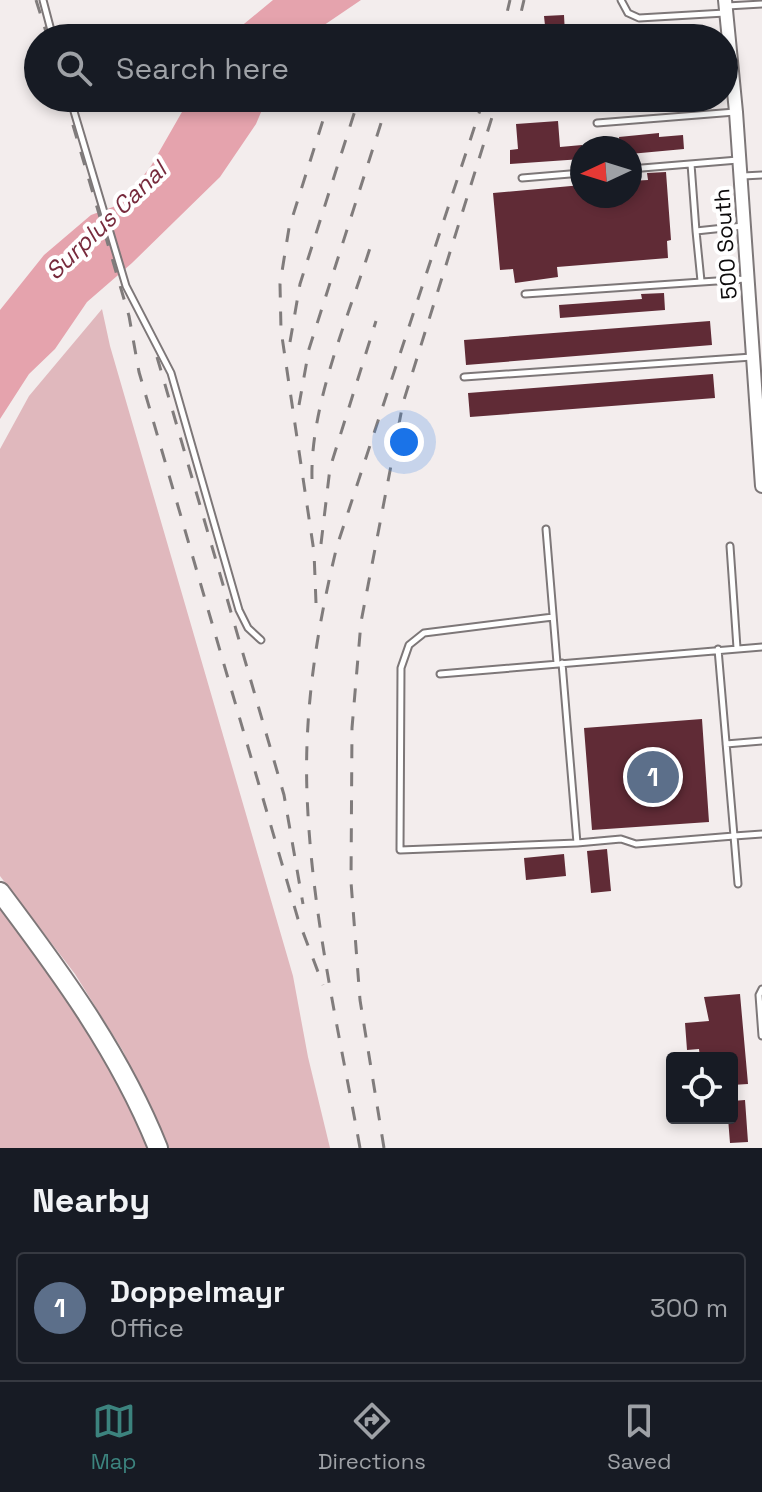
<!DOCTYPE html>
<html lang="en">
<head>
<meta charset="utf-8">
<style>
	:root { --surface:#171b24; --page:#20242c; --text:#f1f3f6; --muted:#9ea1a6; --line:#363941; --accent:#3c837e }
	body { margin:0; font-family:"Space Grotesk",sans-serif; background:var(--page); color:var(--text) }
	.controls { position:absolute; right:24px; bottom:24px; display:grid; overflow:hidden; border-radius:8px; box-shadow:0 4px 12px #0003 }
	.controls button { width:72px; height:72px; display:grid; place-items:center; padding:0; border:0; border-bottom:2px solid var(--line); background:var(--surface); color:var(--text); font:40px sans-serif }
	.compass { position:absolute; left:570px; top:136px; width:72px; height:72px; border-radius:50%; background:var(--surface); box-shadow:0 4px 12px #0003; rotate:266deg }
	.you { position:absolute; left:404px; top:442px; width:28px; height:28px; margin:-20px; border:6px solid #fff; border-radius:50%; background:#1a73e8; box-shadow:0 0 0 12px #1a73e833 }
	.badge { display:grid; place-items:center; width:52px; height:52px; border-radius:50%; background:var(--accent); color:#fff; font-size:26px; font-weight:700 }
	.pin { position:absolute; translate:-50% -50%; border:4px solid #fff; box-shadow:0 2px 8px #0006 }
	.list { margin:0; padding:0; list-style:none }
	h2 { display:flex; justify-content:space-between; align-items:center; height:104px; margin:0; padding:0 32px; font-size:34px }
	h2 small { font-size:26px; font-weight:400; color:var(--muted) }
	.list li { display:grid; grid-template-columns:52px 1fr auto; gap:24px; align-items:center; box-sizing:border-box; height:112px; margin:0 16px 16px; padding:0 16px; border:2px solid var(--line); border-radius:8px }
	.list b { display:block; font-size:30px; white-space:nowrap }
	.list p { margin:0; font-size:26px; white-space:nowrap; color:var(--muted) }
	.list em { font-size:26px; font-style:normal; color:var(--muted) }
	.icon { flex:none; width:44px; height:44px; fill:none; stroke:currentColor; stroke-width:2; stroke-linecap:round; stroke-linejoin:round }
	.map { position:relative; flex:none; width:762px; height:1148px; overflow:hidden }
	.search { position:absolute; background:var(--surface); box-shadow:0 4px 12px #0003; left:24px; right:24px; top:24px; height:88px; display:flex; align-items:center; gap:20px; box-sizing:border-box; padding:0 28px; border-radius:44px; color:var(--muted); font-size:30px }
	.sheet { height:232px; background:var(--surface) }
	nav { display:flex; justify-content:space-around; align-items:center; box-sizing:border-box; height:112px; border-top:2px solid var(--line); background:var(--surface); font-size:22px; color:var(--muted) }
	nav a { display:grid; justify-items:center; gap:4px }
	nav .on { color:var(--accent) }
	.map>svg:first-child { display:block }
	.green { fill:#e0b8bd }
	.water { fill:#e5a3ad }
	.building { fill:#602b36 }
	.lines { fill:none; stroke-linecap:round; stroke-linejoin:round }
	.service-casing { stroke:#7d7778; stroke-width:9 }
	.tertiary-casing { stroke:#7d7778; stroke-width:16 }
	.motorway-casing { stroke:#7d7778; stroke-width:22 }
	.service { stroke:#fff; stroke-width:5 }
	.tertiary { stroke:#fff; stroke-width:12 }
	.motorway { stroke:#fff; stroke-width:18 }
	.rail { stroke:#807c7c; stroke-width:3; stroke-dasharray:14 14; stroke-linecap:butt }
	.labels { text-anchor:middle; stroke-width:8; stroke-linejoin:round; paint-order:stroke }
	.street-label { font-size:22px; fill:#0d0b0c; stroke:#fff }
	.water-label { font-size:24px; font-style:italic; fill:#772a3c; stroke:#fff }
</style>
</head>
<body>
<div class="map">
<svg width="762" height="1148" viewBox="0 0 762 1148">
	<rect width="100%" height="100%" fill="#f3eded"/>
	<path class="green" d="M102 309 110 346 293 976 308 1057 330 1148H167L123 1051 75 974 0 876V449L29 396Z
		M0 905 61 986 112 1067 150 1148H0Z"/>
	<path class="water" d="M273 0H361L305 38H227Z
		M190 98H267L256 124 220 177 132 263 87 302 55 349 29 374 0 419V310L44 255 91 215 121 204 151 166Z"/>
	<path class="building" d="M564 15 565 34 546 35 544 16Z
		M558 121 560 147 582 145V159L510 164V150L518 149 516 124Z
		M659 133V137L683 135 684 149 630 154V148H620L619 137Z
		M666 172 671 240 667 241 668 258 557 267 558 277 515 283 513 269 500 270 493 193 582 185V196H630V181L648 180 647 173Z
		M664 293 665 310 560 318 559 305 642 299 641 294Z
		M710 321 712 345 466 365 464 340Z
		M713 374 715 398 470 417 468 393Z
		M702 719 709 822 592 830 584 728Z
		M607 849 611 891 591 893 587 851Z
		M564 854 566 876 526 880 524 858Z
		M740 994 748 1084 732 1085V1058H700L699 1049 687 1050 685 1023 709 1021 704 997Z
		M745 1100 748 1142 730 1143 728 1118H732V1101Z"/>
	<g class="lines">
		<g class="service-casing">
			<path id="service" d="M43 0 53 38
				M621 0 628 13 639 18 725 13
				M727 6 762 4
				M70 98 126 286 171 373 239 610 248 628 261 640
				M597 123 735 112
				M691 164 696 231
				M630 169 738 160
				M743 176 762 175
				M522 178 582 173
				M701 281 696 231 743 226
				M525 294 746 279
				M464 377 752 357
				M546 529 557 663
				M730 546 737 648
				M553 617 424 633 409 645 401 668 400 850 577 843
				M718 649 734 836 762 834
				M562 663 577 843 621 839 636 844 734 836 738 884
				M440 674 762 647
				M726 744 762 741
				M762 989 759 995 762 1036"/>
		</g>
		<g class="tertiary-casing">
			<path id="tertiary" d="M725 0 736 112 762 486"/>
		</g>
		<g class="motorway-casing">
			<path id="motorway" d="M0 892C61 973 120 1053 158 1148"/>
		</g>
		<use href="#service" class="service"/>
		<use href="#tertiary" class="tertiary"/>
		<use href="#motorway" class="motorway"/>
		<path class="rail" d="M36 0 48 38
			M501 38 510 0
			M515 38 524 0
			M65 98 129 316 139 372 298 919 323 985
			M290 342 300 284 359 98
			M157 357 284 795 303 904
			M299 405 309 349 389 98
			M312 479C310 405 348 318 370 248
			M321 544 330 468 376 321
			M316 603 314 552 281 330 280 284 289 228 330 98
			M360 1148C339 1031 311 912 307 793 304 709 317 628 337 546L484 98
			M384 1148 360 1000 351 882 352 728 361 622 403 403 498 98"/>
	</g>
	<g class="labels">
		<g class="street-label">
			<text transform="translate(725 244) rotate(-94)" y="8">500 South</text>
		</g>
		<g class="water-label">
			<text transform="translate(106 221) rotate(-44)" y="8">Surplus Canal</text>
		</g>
	</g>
</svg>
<div class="controls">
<button><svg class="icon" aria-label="locate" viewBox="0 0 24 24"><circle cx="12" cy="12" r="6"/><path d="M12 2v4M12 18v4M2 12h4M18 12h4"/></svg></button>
</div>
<svg class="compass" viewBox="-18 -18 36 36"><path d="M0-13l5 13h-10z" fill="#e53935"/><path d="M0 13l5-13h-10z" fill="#9ea1a6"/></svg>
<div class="you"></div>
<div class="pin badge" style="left:653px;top:777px;background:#5c6f8a">1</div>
<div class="search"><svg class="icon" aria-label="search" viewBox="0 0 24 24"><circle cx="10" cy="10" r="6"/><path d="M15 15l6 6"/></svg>Search here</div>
</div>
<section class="sheet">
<h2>Nearby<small></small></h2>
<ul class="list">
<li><span class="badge" style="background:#5c6f8a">1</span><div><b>Doppelmayr</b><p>Office</p></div><em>300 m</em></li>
</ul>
</section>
<nav>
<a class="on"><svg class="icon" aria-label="map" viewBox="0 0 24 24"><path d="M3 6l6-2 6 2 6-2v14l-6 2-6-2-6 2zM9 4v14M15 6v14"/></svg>Map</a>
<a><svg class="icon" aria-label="directions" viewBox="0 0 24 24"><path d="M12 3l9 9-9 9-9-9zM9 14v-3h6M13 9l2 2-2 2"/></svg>Directions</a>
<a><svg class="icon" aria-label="saved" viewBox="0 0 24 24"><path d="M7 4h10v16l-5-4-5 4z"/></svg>Saved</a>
</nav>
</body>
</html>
